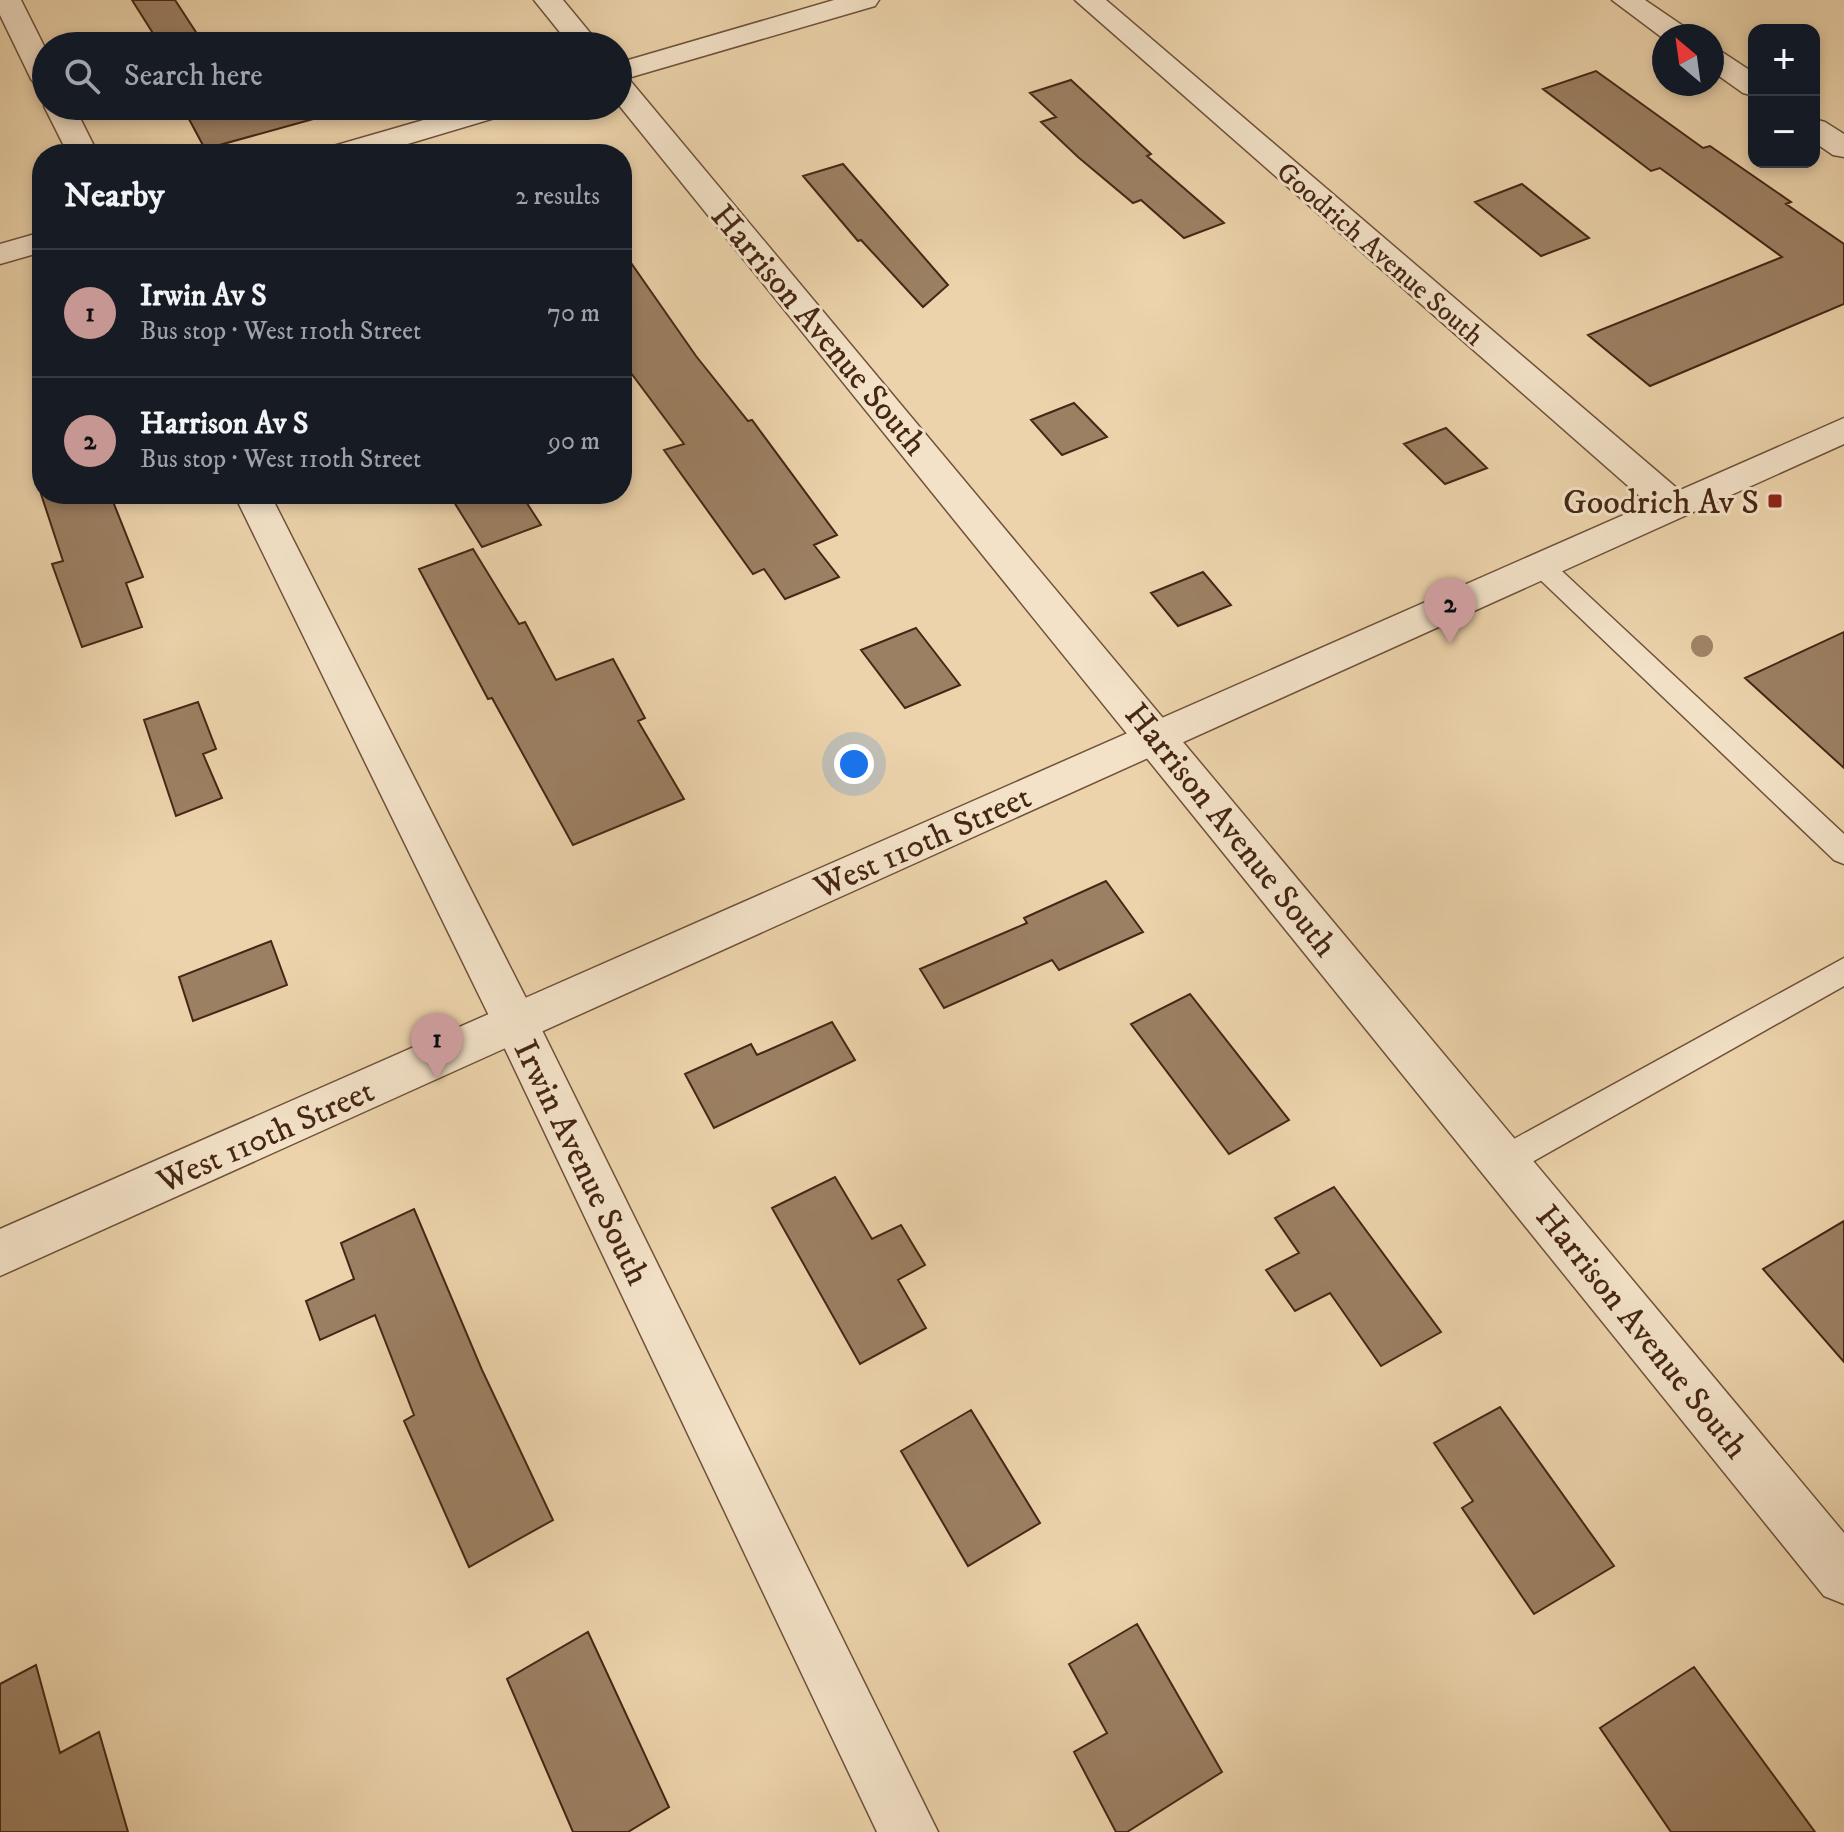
<!DOCTYPE html>
<html lang="en">
<head>
<meta charset="utf-8">
<style>
	:root { --surface:#171b24; --page:#20242c; --text:#f1f3f6; --muted:#9ea1a6; --line:#363941; --accent:#c59692 }
	body { margin:0; font-family:"IM FELL DW Pica",serif; background:var(--page); color:var(--text) }
	.controls { position:absolute; right:24px; top:24px; display:grid; overflow:hidden; border-radius:16px; box-shadow:0 4px 12px #0003 }
	.controls button { width:72px; height:72px; display:grid; place-items:center; padding:0; border:0; border-bottom:2px solid var(--line); background:var(--surface); color:var(--text); font:40px sans-serif }
	.compass { position:absolute; left:1652px; top:24px; width:72px; height:72px; border-radius:50%; background:var(--surface); box-shadow:0 4px 12px #0003; rotate:331deg }
	.you { position:absolute; left:854px; top:764px; width:28px; height:28px; margin:-20px; border:6px solid #fff; border-radius:50%; background:#1a73e8; box-shadow:0 0 0 12px #1a73e833 }
	.badge { display:grid; place-items:center; width:52px; height:52px; border-radius:50%; background:var(--accent); color:#111; font-size:26px; font-weight:700 }
	.pin { position:absolute; translate:-50% -66px; filter:drop-shadow(0 2px 4px #0008) }
	.pin::after { content:''; position:absolute; top:42px; width:28px; height:24px; background:inherit; clip-path:polygon(0 0,100% 0,50% 100%) }
	.list { margin:0; padding:0; list-style:none }
	h2 { display:flex; justify-content:space-between; align-items:center; height:104px; margin:0; padding:0 32px; font-size:34px }
	h2 small { font-size:26px; font-weight:400; color:var(--muted) }
	.list li { display:grid; grid-template-columns:52px 1fr auto; gap:24px; align-items:center; box-sizing:border-box; height:128px; padding:0 32px; border-top:2px solid var(--line) }
	.list b { display:block; font-size:30px; white-space:nowrap }
	.list p { margin:0; font-size:26px; white-space:nowrap; color:var(--muted) }
	.list em { font-size:26px; font-style:normal; color:var(--muted) }
	.icon { flex:none; width:44px; height:44px; fill:none; stroke:currentColor; stroke-width:2; stroke-linecap:round; stroke-linejoin:round }
	.map { position:relative; flex:none; width:1844px; height:1832px; overflow:hidden }
	.search { position:absolute; background:var(--surface); box-shadow:0 4px 12px #0003; left:32px; top:32px; width:600px; height:88px; display:flex; align-items:center; gap:20px; box-sizing:border-box; padding:0 28px; border-radius:44px; color:var(--muted); font-size:30px }
	.panel { position:absolute; background:var(--surface); box-shadow:0 4px 12px #0003; left:32px; top:144px; width:600px; height:360px; border-radius:32px }
	.map>svg:first-child { display:block }
	.building { fill:#9c8063; stroke:#462615; stroke-width:2 }
	.lines { fill:none; stroke-linecap:round; stroke-linejoin:round }
	.service-casing { stroke:#70513a; stroke-width:3 }
	.minor-casing { stroke:#70513a; stroke-width:3 }
	.tertiary-casing { stroke:#70513a; stroke-width:3 }
	.service { fill:#f3e2c8; fill-rule:evenodd }
	.minor { fill:#f3e2c8; fill-rule:evenodd }
	.tertiary { fill:#f3e2c8; fill-rule:evenodd }
	.tree { fill:#a08466 }
	.poi-dot { fill:#8f2418; stroke:#f3e2c8; stroke-width:3 }
	.labels { text-anchor:middle; stroke-width:6; stroke-linejoin:round; paint-order:stroke }
	.far-street-label { font-size:28px; fill:#462615; stroke:#f3e2c8 }
	.street-label { font-size:34px; fill:#462615; stroke:#f3e2c8 }
	.poi-label { font-size:34px; fill:#462615; stroke:#f3e2c8; text-anchor:end }
</style>
</head>
<body>
<div class="map">
<svg width="1844" height="1832" viewBox="0 0 1844 1832">
	<rect width="100%" height="100%" fill="#ecd3ab"/>
	<filter id="stains"><feTurbulence type="fractalNoise" baseFrequency=".0025" numOctaves="4"/><feColorMatrix values="0 0 0 0 .2 0 0 0 0 .09 0 0 0 0 .02 0 0 0 .5 -.17"/></filter>
	<radialGradient id="worn" r=".72"><stop offset=".6" stop-color="#630" stop-opacity="0"/><stop offset="1" stop-color="#630" stop-opacity=".3"/></radialGradient>
	<path class="building" d="M132 0H175L205 46H161Z
		M1596 71 1703 148 1710 146 1791 202 1786 204 1844 244V304L1650 386 1588 335 1782 257 1660 168 1651 171 1543 89Z
		M1071 80 1151 154 1147 156 1224 223 1184 238 1141 200 1133 203 1078 157 1041 122 1056 117 1030 93Z
		M182 106H316L317 118 205 149Z
		M843 164 948 285 923 307 861 240 858 241 803 176Z
		M1522 184 1589 238 1541 256 1475 202Z
		M622 250 696 356 748 421 752 420 837 535 814 545 839 577 785 599 764 569 753 574 664 450 684 444 622 361Z
		M1074 403 1107 437 1062 455 1031 420Z
		M1446 428 1487 468 1445 484 1404 444Z
		M41 494H110L143 577 126 583 142 627 82 647 52 564 63 561Z
		M449 494H521L541 525 482 547Z
		M473 549 519 624 525 622 556 680 613 659 645 718 638 721 684 799 573 845 492 698 488 699 419 569Z
		M1203 572 1231 605 1178 626 1151 593Z
		M916 628 960 685 905 708 861 650Z
		M1844 632V768L1745 678Z
		M198 702 216 749 203 754 222 798 176 816 144 720Z
		M1106 881 1143 932 1059 970 1052 960 944 1008 920 969 1027 923 1024 918Z
		M271 941 287 985 193 1021 179 977Z
		M1190 994 1289 1120 1229 1154 1131 1024Z
		M832 1022 855 1060 714 1128 685 1074 751 1044 757 1055Z
		M835 1177 872 1239 901 1225 925 1265 898 1280 926 1328 860 1364 772 1208Z
		M1334 1187 1441 1332 1381 1366 1330 1293 1295 1311 1266 1270 1299 1253 1275 1218Z
		M414 1209 482 1370 553 1520 469 1567 404 1421 414 1415 375 1315 320 1340 306 1301 354 1279 341 1243Z
		M1844 1221V1362L1763 1269Z
		M1500 1407 1614 1566 1534 1614 1462 1508 1473 1501 1434 1443Z
		M971 1410 1040 1523 968 1566 901 1451Z
		M1137 1624 1222 1772 1127 1832H1116L1074 1752 1107 1733 1069 1664Z
		M588 1632 669 1807 628 1832H573L507 1679Z
		M36 1665 60 1753 99 1732 128 1832H0V1684Z
		M1694 1667 1815 1832H1671L1600 1728Z"/>
	<g class="lines">
		<g class="service-casing">
			<path id="service" d="M1540 556 1549 559 1844 834V864L1834 860 1531 571 1527 565 1531 559Z
				M1844 958V986L1516 1171 1504 1176 1492 1171 1488 1161 1492 1151Z"/>
		</g>
		<g class="minor-casing">
			<path id="minor" d="M0 0H21L46 50V88L36 85 31 79 0 15Z
				M534 0H563L601 46H571Z
				M834 0H879L875 6 628 78 1844 1533V1604L1824 1596 618 104V63Z
				M1075 0H1106L1686 496 1691 505 1686 514 1673 518 1660 514Z
				M46 103V106H74L98 154H68L44 106Z
				M472 106H519L515 112 374 154H326L330 147Z
				M42 232V252L0 264V244Z
				M234 494H270L532 1010 938 1832H877L495 1028Z"/>
		</g>
		<g class="tertiary-casing">
			<path id="tertiary" d="M1612 0H1645L1689 30 1693 36H1664V39Z
				M1712 49 1722 52 1754 73V96L1743 93 1712 71Z
				M1814 119 1825 122 1844 134V157L1833 155 1814 142Z
				M1844 418V444L0 1276V1229Z"/>
		</g>
		<use href="#service" class="service"/>
		<use href="#minor" class="minor"/>
		<use href="#tertiary" class="tertiary"/>
	</g>
	<circle class="tree" cx="1702" cy="646" r="11"/>
	<rect class="poi-dot" x="1767" y="493" width="16" height="16" rx="4"/>
	<g class="labels">
		<g class="far-street-label">
			<text transform="translate(1381 253) rotate(41)" y="10">Goodrich Avenue South</text>
		</g>
		<g class="street-label">
			<text transform="translate(820 329) rotate(50)" y="12">Harrison Avenue South</text>
			<text transform="translate(1232 829) rotate(51)" y="12">Harrison Avenue South</text>
			<text transform="translate(922 841) rotate(-24)" y="12">West 110th Street</text>
			<text transform="translate(265 1135) rotate(-24)" y="12">West 110th Street</text>
			<text transform="translate(583 1162) rotate(64)" y="12">Irwin Avenue South</text>
			<text transform="translate(1643 1331) rotate(51)" y="12">Harrison Avenue South</text>
		</g>
		<g class="poi-label">
			<text x="1759" y="513">Goodrich Av S</text>
		</g>
	</g>
	<rect width="100%" height="100%" filter="url(#stains)"/>
	<rect width="100%" height="100%" fill="url(#worn)"/>
</svg>
<div class="controls">
<button>+</button>
<button>−</button>
</div>
<svg class="compass" viewBox="-18 -18 36 36"><path d="M0-13l5 13h-10z" fill="#e53935"/><path d="M0 13l5-13h-10z" fill="#9ea1a6"/></svg>
<div class="you"></div>
<div class="pin badge" style="left:437px;top:1079px">1</div>
<div class="pin badge" style="left:1450px;top:644px">2</div>
<div class="search"><svg class="icon" aria-label="search" viewBox="0 0 24 24"><circle cx="10" cy="10" r="6"/><path d="M15 15l6 6"/></svg>Search here</div>
<section class="panel">
<h2>Nearby<small>2 results</small></h2>
<ul class="list">
<li><span class="badge">1</span><div><b>Irwin Av S</b><p>Bus stop · West 110th Street</p></div><em>70 m</em></li>
<li><span class="badge">2</span><div><b>Harrison Av S</b><p>Bus stop · West 110th Street</p></div><em>90 m</em></li>
</ul>
</section>
</div>
</body>
</html>
